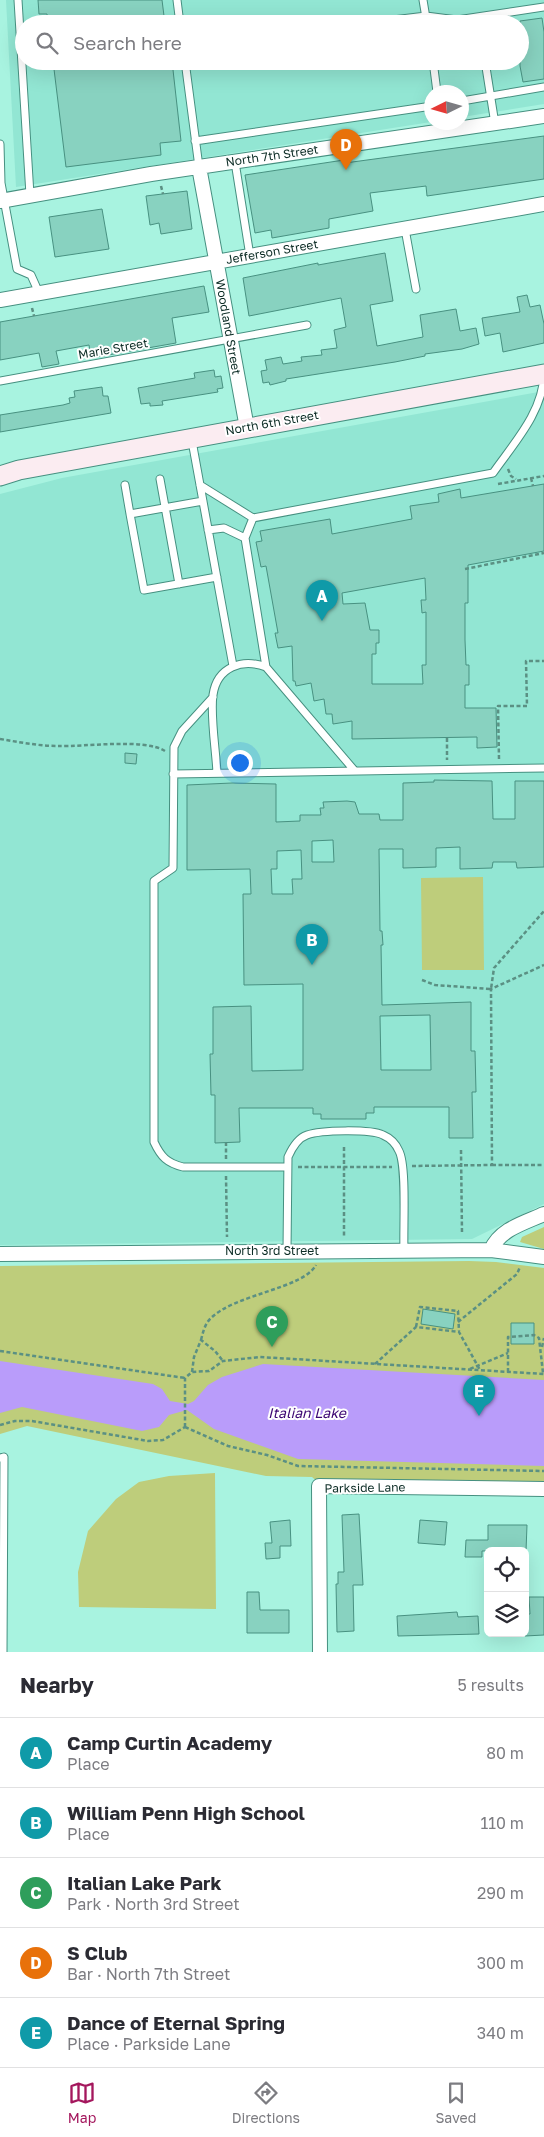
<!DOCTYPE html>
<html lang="en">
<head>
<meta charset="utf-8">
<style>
	:root { --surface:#fff; --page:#f2f2f3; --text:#2b2b33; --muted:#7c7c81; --line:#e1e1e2; --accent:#a4175d }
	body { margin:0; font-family:"Golos Text",sans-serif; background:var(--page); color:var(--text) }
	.controls { position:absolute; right:15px; bottom:15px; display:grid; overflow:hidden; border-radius:8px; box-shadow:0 5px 20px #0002 }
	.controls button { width:45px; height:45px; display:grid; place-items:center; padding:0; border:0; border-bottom:1px solid var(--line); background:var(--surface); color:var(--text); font:25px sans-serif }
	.compass { position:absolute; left:424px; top:85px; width:45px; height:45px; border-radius:50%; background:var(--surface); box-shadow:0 5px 20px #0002; rotate:265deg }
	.you { position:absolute; left:239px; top:762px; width:18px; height:18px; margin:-12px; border:4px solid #fff; border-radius:50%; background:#1a73e8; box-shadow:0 0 0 8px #1a73e833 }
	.badge { display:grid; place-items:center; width:32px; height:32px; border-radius:50%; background:var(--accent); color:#fff; font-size:16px; font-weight:700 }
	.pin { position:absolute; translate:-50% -41px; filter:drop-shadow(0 1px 2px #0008) }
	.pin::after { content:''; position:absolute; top:26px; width:18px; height:15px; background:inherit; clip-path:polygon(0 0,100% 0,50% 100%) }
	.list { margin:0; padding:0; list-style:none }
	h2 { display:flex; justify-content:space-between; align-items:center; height:65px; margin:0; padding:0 20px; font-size:21px }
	h2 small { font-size:16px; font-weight:400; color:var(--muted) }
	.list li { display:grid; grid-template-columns:32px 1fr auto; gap:15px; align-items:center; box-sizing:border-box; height:70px; padding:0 20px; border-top:1px solid var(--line) }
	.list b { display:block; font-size:19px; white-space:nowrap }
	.list p { margin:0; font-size:16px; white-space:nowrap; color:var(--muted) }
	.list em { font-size:16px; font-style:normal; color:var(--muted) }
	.icon { flex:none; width:28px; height:28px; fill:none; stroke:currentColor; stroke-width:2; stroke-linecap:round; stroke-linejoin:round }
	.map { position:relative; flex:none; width:544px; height:1652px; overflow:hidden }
	.search { position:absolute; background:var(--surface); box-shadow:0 5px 20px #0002; left:15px; right:15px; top:15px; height:55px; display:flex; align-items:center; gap:12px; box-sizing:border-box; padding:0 18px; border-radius:28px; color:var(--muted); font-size:19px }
	.sheet { height:415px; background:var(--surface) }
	nav { display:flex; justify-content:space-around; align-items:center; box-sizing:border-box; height:70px; border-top:1px solid var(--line); background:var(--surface); font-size:14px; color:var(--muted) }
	nav a { display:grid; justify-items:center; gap:2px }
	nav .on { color:var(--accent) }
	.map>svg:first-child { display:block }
	.built { fill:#92e6d3; fill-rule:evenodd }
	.green { fill:#becd7b }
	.water { fill:#b99cfa }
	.building { fill:#88d2c0; stroke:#489181; fill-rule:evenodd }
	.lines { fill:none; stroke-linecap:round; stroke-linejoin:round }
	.lane-casing { stroke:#469080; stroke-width:9 }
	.street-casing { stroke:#469080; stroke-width:16 }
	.secondary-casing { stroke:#469080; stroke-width:21 }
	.path { stroke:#5b9083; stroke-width:2.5; stroke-dasharray:4 2.5; stroke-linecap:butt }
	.lane { stroke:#fff; stroke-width:7 }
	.street { stroke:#fff; stroke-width:14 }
	.secondary { stroke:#fbecf1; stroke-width:19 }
	.labels { text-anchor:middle; stroke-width:4; stroke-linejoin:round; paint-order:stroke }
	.street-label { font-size:12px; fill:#0c2c25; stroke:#fff }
	.water-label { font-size:14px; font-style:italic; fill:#3b0572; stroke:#fff }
</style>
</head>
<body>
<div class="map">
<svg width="544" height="1652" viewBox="0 0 544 1652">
	<rect width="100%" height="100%" fill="#a8f3e0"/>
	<path class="built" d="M6 0H544V104L462 117V92H432L431 122 16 187ZM24 24H520V61H24Z
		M544 391V1204L472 1239 0 1245V494L62 478Z"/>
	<path class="green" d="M483 877 484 970H422L421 878Z
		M544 1227V1249L520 1242 522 1237Z
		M469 1261 496 1262 544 1268V1483H319L312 1477 266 1476 27 1426 0 1434V1266Z
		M215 1473 216 1609 79 1607 78 1572 88 1531 116 1499 139 1482 169 1476Z"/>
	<path class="water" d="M0 1361 153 1384 162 1389 170 1401 188 1404 194 1401 208 1385 222 1377 263 1364 544 1380V1466L298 1459 214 1429 187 1410 169 1415 159 1427 142 1431 22 1407 0 1413Z"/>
	<path class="building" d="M38 0H162L165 24H48L47 14H39Z
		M542 18 544 32V79L523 82 520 66V21Z
		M53 61H172L181 141 160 143 161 155 66 167Z
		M544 136V179L427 196 426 186 370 193 373 211 329 219V228L272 238 271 230 255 233 245 175 344 160 345 163Z
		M187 191 192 229 161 234 159 223 150 225 146 196Z
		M102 209 109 249 55 257 49 217Z
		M385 253 393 301 370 305 377 346 423 337 420 315 456 309 460 331 476 328 479 344 462 349 425 354V356L395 362 286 379V381L270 385 269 382 263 383 261 371 267 370 265 360 281 357 283 364 302 361 301 357 322 355 321 350 337 348 334 330 346 327 341 298 249 316 243 278 318 263V265Z
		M204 286 209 312 172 318 176 343 91 358 89 345 56 351 59 364 42 367 39 353 0 360V322Z
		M527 295 530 307 540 305 544 324V343L503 352 500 333 485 336 482 318 520 312 517 297Z
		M214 370 215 377 221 376 223 388 217 389 218 392 162 401 163 405 150 406V403L141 404 138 388 195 378 194 373Z
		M102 387 103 396H108L111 413 0 432V415L63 405 70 403 69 398 75 397 74 391Z
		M544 484V551L468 565V603H465V640L466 665H469V685H465V708H496L497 747 477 748V737L352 739V721L333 724 332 714H326L324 699 314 701 311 683 296 686 295 681H293L292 646 278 648 275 633H278L266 566 261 567 256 542 262 541 260 531 330 519 332 534 412 519 410 506 439 502 438 494 460 489 461 498ZM425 578 426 600H421L422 613 426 612V665H422L423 684H372V654H376V643H379V630H370L365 603 343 604 342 593Z
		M125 753 137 754 136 764 125 763Z
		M434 780 492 781 493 819H515V781H544V867L517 868 516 862H493L492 868 460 869V847L436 848V867L403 868V849H379L380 931H382L383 945H381L382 1005 471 1002V1051H475L476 1092H472L473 1138H449V1107H374V1113H366V1119H321V1114H313V1108H239L240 1142 215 1143V1095H211L210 1054H213V1007L251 1006 252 1071 303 1070V984L244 985 243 894H251L250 869 187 870V785L232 783 276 784V822L300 821V815H321L320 808H324L323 802 347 801 355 802 359 814H379L380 820H403V783L434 782ZM333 840 334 862H312V841ZM301 850 302 879H292L293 894H272L271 869H277V851ZM430 1015 431 1070H381L380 1016Z
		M423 1309 455 1314 453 1329 421 1324Z
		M511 1323H534V1344H511Z
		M359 1514 363 1585H353L354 1631 337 1632 336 1584H338V1572H344L342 1515Z
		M290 1520 291 1546H280V1558L266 1559 265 1543H272L270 1522Z
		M420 1520 447 1522 445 1545 418 1543Z
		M488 1525H527L526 1551H482V1557H465L466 1540H488Z
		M247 1592H259L260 1610H289V1633H247Z
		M529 1597H544V1635L525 1636V1614H530Z
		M457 1612 458 1617 478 1616 479 1634 398 1636 397 1616Z"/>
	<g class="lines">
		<g class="lane-casing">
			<path id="lane" d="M18 0 30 195
				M177 0 180 24
				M423 0 427 24
				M360 24 426 16 457 20 544 7
				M185 61 199 167
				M433 61 437 92
				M485 61 495 124
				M462 101 544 87
				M195 141 432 106
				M0 144 1 183 17 269 31 275 39 293
				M235 162 250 256
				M405 229 416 289
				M0 381 307 325
				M192 441 233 666
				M160 479 179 584
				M125 485 130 514
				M200 485 253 518 493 473C514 443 543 412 544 374
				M203 501 130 514 144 590 217 577
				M253 518 245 538 266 667 354 770
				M208 530 224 528 245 538
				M213 697 182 731 174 747 173 868 154 881V1142C161 1157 167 1163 183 1167H286
				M217 773C216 751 210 715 213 695 217 667 242 658 266 667
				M173 774 544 768
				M287 1250 288 1157C292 1148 298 1138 307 1135 321 1130 370 1129 383 1135 390 1138 396 1144 399 1151 407 1166 403 1230 404 1250
				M0 1458 4 1457 3 1652"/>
		</g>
		<g class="street-casing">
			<path id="street" d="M199 167 247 428
				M0 201 151 174 544 116
				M0 300 544 204
				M491 1250C500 1229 524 1223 544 1214
				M0 1254 491 1250 544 1257
				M320 1652 319 1486 544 1489"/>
		</g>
		<g class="secondary-casing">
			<path id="secondary" d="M0 476 19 470 544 374"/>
		</g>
		<path class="path" d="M161 186 163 194
			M32 308 34 316
			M508 469 511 476 516 479
			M531 478 533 486
			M498 484 544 476
			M465 569 544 553
			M447 738V760
			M0 739C19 742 38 746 58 746 84 747 145 738 165 751
			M499 759 498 706H527L526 661H544
			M422 980 435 985 491 989 494 968 544 911
			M344 1147V1238
			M461 1150 462 1234
			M226 1159V1143
			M492 1165H544
			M412 1166 492 1165 491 989 544 965
			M298 1167H392
			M226 1176 227 1237
			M458 1322 517 1274 520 1267
			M416 1327 420 1307 458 1311 459 1331
			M201 1340C203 1332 205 1324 210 1319 234 1294 303 1289 316 1265
			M542 1347 544 1338
			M0 1351 185 1378
			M375 1364 416 1327 459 1332 480 1370
			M470 1369 508 1353
			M192 1372 194 1357 201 1340 215 1351 223 1361
			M508 1372V1337L534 1335 539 1338 543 1373
			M0 1425 15 1421H32L148 1441 163 1440 185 1427
			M185 1427V1378L192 1372 209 1371 223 1361 260 1357 544 1374
			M185 1427 228 1446 267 1455 298 1466 544 1471"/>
		<use href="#lane" class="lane"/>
		<use href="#street" class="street"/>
		<use href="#secondary" class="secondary"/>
	</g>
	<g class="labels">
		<g class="street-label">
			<text transform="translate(272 156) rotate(-8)" y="4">North 7th Street</text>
			<text transform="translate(272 252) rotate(-10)" y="4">Jefferson Street</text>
			<text transform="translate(228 327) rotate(80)" y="4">Woodland Street</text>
			<text transform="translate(113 349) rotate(-10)" y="4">Marie Street</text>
			<text transform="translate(272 423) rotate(-10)" y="4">North 6th Street</text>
			<text x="272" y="1255">North 3rd Street</text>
			<text transform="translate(365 1488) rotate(-1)" y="4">Parkside Lane</text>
		</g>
		<g class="water-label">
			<text x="307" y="1418">Italian Lake</text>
		</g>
	</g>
</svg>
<div class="controls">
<button><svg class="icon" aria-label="locate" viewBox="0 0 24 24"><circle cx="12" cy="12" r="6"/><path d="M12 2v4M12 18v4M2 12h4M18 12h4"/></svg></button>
<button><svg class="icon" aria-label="layers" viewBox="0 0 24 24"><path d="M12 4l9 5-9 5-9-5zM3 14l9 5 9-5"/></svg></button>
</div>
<svg class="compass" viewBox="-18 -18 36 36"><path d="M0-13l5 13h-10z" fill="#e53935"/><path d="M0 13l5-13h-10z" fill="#7c7c81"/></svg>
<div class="you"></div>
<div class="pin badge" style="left:322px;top:621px;background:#0f9aa8">A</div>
<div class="pin badge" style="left:312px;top:965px;background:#0f9aa8">B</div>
<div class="pin badge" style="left:272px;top:1347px;background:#2e9e5b">C</div>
<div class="pin badge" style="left:346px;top:170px;background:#e8710a">D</div>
<div class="pin badge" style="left:479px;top:1416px;background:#0f9aa8">E</div>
<div class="search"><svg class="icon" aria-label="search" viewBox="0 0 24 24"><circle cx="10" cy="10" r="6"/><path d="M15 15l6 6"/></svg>Search here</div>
</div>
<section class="sheet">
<h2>Nearby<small>5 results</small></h2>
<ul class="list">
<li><span class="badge" style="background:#0f9aa8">A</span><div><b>Camp Curtin Academy</b><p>Place</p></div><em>80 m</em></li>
<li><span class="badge" style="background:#0f9aa8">B</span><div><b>William Penn High School</b><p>Place</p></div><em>110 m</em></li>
<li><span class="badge" style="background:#2e9e5b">C</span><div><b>Italian Lake Park</b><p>Park · North 3rd Street</p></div><em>290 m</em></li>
<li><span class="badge" style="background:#e8710a">D</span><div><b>S Club</b><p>Bar · North 7th Street</p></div><em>300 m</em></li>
<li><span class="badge" style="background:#0f9aa8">E</span><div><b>Dance of Eternal Spring</b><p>Place · Parkside Lane</p></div><em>340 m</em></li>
</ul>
</section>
<nav>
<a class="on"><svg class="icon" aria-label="map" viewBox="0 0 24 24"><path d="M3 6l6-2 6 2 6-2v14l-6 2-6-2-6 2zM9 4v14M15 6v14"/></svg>Map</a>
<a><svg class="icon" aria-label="directions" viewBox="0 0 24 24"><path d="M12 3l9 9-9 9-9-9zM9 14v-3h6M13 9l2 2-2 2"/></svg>Directions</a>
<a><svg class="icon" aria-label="saved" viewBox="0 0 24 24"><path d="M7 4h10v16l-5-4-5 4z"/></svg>Saved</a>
</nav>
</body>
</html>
